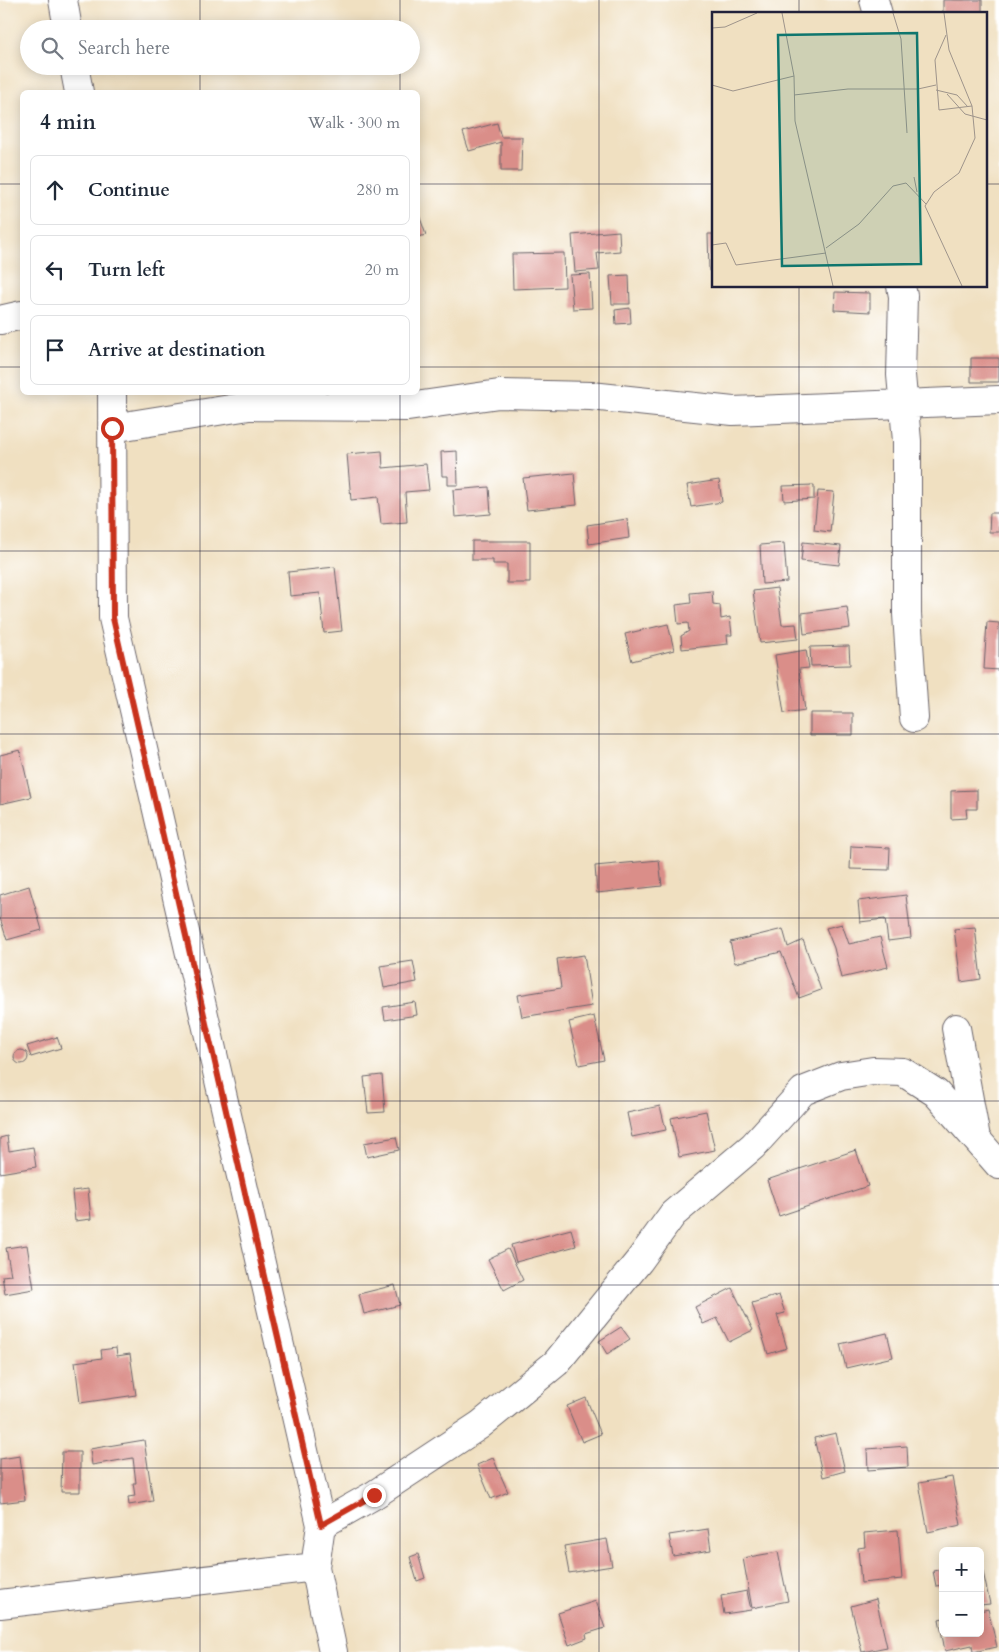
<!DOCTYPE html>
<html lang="en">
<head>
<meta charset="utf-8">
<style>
	:root { --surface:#fff; --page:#f6f6f7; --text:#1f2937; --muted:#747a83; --line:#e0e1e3 }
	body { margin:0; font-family:Cardo,serif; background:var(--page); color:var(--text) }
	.controls { position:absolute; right:15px; bottom:15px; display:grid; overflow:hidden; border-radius:8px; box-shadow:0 2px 12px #0003 }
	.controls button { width:45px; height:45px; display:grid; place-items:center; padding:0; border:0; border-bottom:1px solid var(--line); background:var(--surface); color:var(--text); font:25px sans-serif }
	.stop { position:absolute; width:15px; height:15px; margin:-11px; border:4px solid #c8321e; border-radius:50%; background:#fff }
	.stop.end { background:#c8321e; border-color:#fff; box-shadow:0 1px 5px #0008 }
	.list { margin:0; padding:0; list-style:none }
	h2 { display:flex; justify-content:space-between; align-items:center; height:65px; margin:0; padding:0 20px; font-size:21px }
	h2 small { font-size:16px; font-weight:400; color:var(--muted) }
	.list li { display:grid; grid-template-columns:32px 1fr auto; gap:15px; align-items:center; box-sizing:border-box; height:70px; margin:0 10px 10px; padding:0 10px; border:1px solid var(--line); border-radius:8px }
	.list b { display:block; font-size:19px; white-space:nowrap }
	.list em { font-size:16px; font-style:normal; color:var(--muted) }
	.icon { flex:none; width:28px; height:28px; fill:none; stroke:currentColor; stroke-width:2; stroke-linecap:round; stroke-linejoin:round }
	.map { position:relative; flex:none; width:999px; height:1652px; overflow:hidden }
	.search { position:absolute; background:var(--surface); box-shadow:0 2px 12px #0003; left:20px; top:20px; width:400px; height:55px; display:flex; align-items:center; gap:12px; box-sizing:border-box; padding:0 18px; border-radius:28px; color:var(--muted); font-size:19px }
	.panel { position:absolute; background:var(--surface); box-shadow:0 2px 12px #0003; left:20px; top:90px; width:400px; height:305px; border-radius:8px }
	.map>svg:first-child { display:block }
	.building { fill:#da8e89 }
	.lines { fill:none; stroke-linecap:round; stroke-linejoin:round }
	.minor-casing { stroke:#6a646a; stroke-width:30 }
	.minor { stroke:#fff; stroke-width:28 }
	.route { stroke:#c8321e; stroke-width:6 }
	.grid { fill:none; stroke:#22223b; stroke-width:1; stroke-opacity:0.55 }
	.inset-road { fill:none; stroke:#9e948b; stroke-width:1 }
	.view { fill:#0f766e; fill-opacity:0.15; stroke:#0f766e; stroke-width:2.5 }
	.inset-edge { fill:none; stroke:#22223b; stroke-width:2.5 }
</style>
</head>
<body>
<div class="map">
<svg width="999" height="1652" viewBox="0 0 999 1652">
	<rect width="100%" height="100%" fill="#fff"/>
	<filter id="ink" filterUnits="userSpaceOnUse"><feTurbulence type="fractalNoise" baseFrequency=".02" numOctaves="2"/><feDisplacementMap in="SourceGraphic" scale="10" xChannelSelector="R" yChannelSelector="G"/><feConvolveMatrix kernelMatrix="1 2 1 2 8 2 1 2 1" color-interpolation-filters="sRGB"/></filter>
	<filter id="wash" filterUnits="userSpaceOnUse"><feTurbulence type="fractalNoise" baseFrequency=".0096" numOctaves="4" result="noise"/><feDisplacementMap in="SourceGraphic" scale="20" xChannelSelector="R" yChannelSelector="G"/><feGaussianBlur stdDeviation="1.12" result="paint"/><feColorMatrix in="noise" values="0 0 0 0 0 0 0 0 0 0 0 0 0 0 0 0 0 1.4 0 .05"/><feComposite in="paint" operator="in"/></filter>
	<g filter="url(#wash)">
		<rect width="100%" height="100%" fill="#f0e0c1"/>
		<g id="blocks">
			<path class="building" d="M943 0H982V14H943Z
				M497 123 501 137H522L521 171H501V142L469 151 463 132Z
				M418 212 426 235 418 237Z
				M619 231 620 251 597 253 599 270 575 272 572 235Z
				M708 234H713V271H709Z
				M564 253 565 287 513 289 512 254Z
				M590 274 592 308 573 309 570 275Z
				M629 275 630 304H612L610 276Z
				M835 292 870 293V312L834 310Z
				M630 308 631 323 616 324 615 310Z
				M971 358H999V382H971Z
				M382 451 383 468 426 464 429 490 405 492 407 522 381 524 378 497 351 500 347 454Z
				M457 451 458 485H448V476H442L441 452Z
				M574 473 577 505 527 510 523 478Z
				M719 480 722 502 691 507 687 485Z
				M814 485V499L784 501 783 486Z
				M489 487 491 514 455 517 453 490Z
				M818 491 834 492 830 532 814 530Z
				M990 513H999V532H989Z
				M627 519 629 538 589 544 587 525Z
				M472 541H530V583H507V564H493V560H472Z
				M803 542 841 546 839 565 801 561Z
				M784 543 787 582 762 584 760 545Z
				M335 567 342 631 324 633 320 593 290 596 288 572Z
				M777 588 782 625 796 624 798 639 760 643 753 591Z
				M712 591 713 604 720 605 721 619 730 617 732 635H727L728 644 682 649 681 636 689 631 688 623 678 624 676 605 691 603 690 593Z
				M847 607 850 628 804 634 802 613Z
				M987 622 999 623V670L984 669Z
				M668 624 674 650 632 661 625 634Z
				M849 646 850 665 811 666 810 647Z
				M806 650 809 668 799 669 805 710 784 713 775 655Z
				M810 713H853V735H810Z
				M20 750 31 797 0 804V755Z
				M977 790V809H966L967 818 951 819V791Z
				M851 846 890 848 889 870 850 869Z
				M659 860 662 886 597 893 595 866Z
				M29 886 42 930 7 940 0 918V895Z
				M906 895 911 938 888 941 885 919 860 922 858 901Z
				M842 924 849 944 880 937 888 967 841 978 834 948 826 928Z
				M975 927 981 979 961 982 954 929Z
				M783 929 788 947 803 940 821 990 799 998 781 952 735 963 730 942Z
				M584 955 592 1006 522 1017 518 995 561 988 557 959Z
				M413 961 417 982 384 988 380 966Z
				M415 1002 417 1015 385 1020 383 1007Z
				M594 1016 604 1060 579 1065 569 1022Z
				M57 1037 61 1048 31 1057 27 1046Z
				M14 1057a7 7 0 1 1 14 0a7 7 0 1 1-14 0Z
				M382 1075 385 1112 368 1113 364 1077Z
				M660 1106 666 1130 632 1137 627 1113Z
				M706 1111 715 1150 679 1157 671 1118Z
				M7 1136 9 1151 33 1147 36 1167 0 1173V1138Z
				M396 1137 399 1150 367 1157 364 1143Z
				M856 1150 868 1186 779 1216 767 1180Z
				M88 1189 91 1219 75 1221 72 1191Z
				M571 1229 576 1246 516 1262 511 1245Z
				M27 1245 34 1289 5 1294 2 1276 11 1275 6 1248Z
				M508 1249 523 1280 504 1290 488 1259Z
				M395 1285 400 1305 364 1314 359 1294Z
				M732 1288 753 1330 729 1342 717 1318 703 1324 695 1307Z
				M779 1295 785 1313 777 1315 787 1348 768 1354 752 1303Z
				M621 1327 630 1339 607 1354 599 1341Z
				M887 1333 893 1357 846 1368 840 1344Z
				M116 1348 117 1356 130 1354 136 1395 80 1403 75 1362 102 1358 101 1350Z
				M586 1398 601 1434 582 1442 567 1406Z
				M836 1433 845 1471 823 1477 814 1438Z
				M144 1440 153 1501 129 1505 128 1497 135 1496 133 1483H136L133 1458 92 1465 90 1449Z
				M907 1446 908 1467 868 1470 867 1449Z
				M62 1452H80V1492H61Z
				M20 1456 25 1500 0 1503V1459Z
				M493 1458 508 1492 491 1499 477 1465Z
				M952 1477 961 1525 928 1532 919 1483Z
				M708 1529 711 1550 673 1556 669 1535Z
				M898 1530 902 1579 861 1583 858 1548 865 1547 864 1533Z
				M607 1539 612 1566 569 1573 564 1546Z
				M778 1552 788 1601 752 1608 743 1558Z
				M418 1554 425 1578 417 1581 410 1557Z
				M980 1558 990 1604 980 1605Z
				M943 1569V1585L936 1586 933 1571Z
				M747 1591 751 1610 724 1614 721 1596Z
				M876 1599 887 1647 862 1652 851 1606Z
				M596 1601 605 1628 586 1634 587 1638 569 1645 558 1613Z
				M988 1609 997 1647 973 1652 972 1645 945 1651 939 1619 943 1618V1633H980V1611Z"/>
		</g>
	</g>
	<g filter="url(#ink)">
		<use href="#blocks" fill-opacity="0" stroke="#6a646a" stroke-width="1"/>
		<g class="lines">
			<g class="minor-casing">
				<path id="minor" d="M63 0 68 29
					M874 0 878 14
					M74 66 79 92
					M901 286 903 296 901 375 907 441V614L914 718
					M0 320 22 315
					M112 392 113 618 321 1525 315 1567 333 1652
					M112 428 249 406 408 407 499 394 591 396 733 411 999 400
					M956 1028 976 1138
					M321 1525 374 1495 480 1425 556 1363 639 1261 673 1214 753 1146 803 1091 841 1076 873 1071 903 1072 936 1093 999 1165
					M0 1604 315 1567"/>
			</g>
			<use href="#minor" class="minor"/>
		</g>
	</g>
	<g class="lines" filter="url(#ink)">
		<path class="route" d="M112 428 113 618 321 1525 374 1495"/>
	</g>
	<path class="grid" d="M200 0V29M400 0V29M599 0V1652M799 0V14M200 66V92M400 66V92M0 184H22M418 184H713M985 184H999M799 286V1652M0 367H22M418 367H999M200 392V1652M400 392V1652M0 551H999M0 734H999M0 918H999M0 1101H999M0 1285H999M0 1468H999"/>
	<g transform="translate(712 12)">
		<rect width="275" height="275" fill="#f0e0c1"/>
		<path class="inset-road" d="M70 1 82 64 83 109 121 274M181 1 189 27 195 121M232 1 237 38 260 94 263 126 247 161 222 180 213 194 250 274M0 16 13 15 45 1M234 23 223 48 227 98 260 94M0 73 21 79 82 64M224 78 245 83 256 95M235 82 253 102 275 108M82 83 136 77H206L224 73M202 165 205 180M0 233 14 231 24 253 114 241M114 236 147 212 181 174 194 171 214 192"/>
		<path class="view" d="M205 21 209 252 70 254 66 23Z"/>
		<rect width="275" height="275" class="inset-edge"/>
	</g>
</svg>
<div class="controls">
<button>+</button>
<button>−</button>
</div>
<div class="stop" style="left:112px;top:428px"></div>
<div class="stop end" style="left:374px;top:1495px"></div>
<div class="search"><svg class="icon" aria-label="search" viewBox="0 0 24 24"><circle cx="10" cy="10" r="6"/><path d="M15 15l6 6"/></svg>Search here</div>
<section class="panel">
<h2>4 min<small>Walk · 300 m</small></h2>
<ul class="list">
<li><svg class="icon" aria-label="ahead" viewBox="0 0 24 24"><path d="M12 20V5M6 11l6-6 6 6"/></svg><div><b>Continue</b></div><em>280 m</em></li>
<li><svg class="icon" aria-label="left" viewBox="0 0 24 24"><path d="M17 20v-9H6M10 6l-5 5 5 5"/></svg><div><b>Turn left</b></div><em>20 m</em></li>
<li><svg class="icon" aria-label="arrive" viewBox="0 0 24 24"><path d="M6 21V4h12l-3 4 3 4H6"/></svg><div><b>Arrive at destination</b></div></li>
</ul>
</section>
</div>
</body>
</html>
